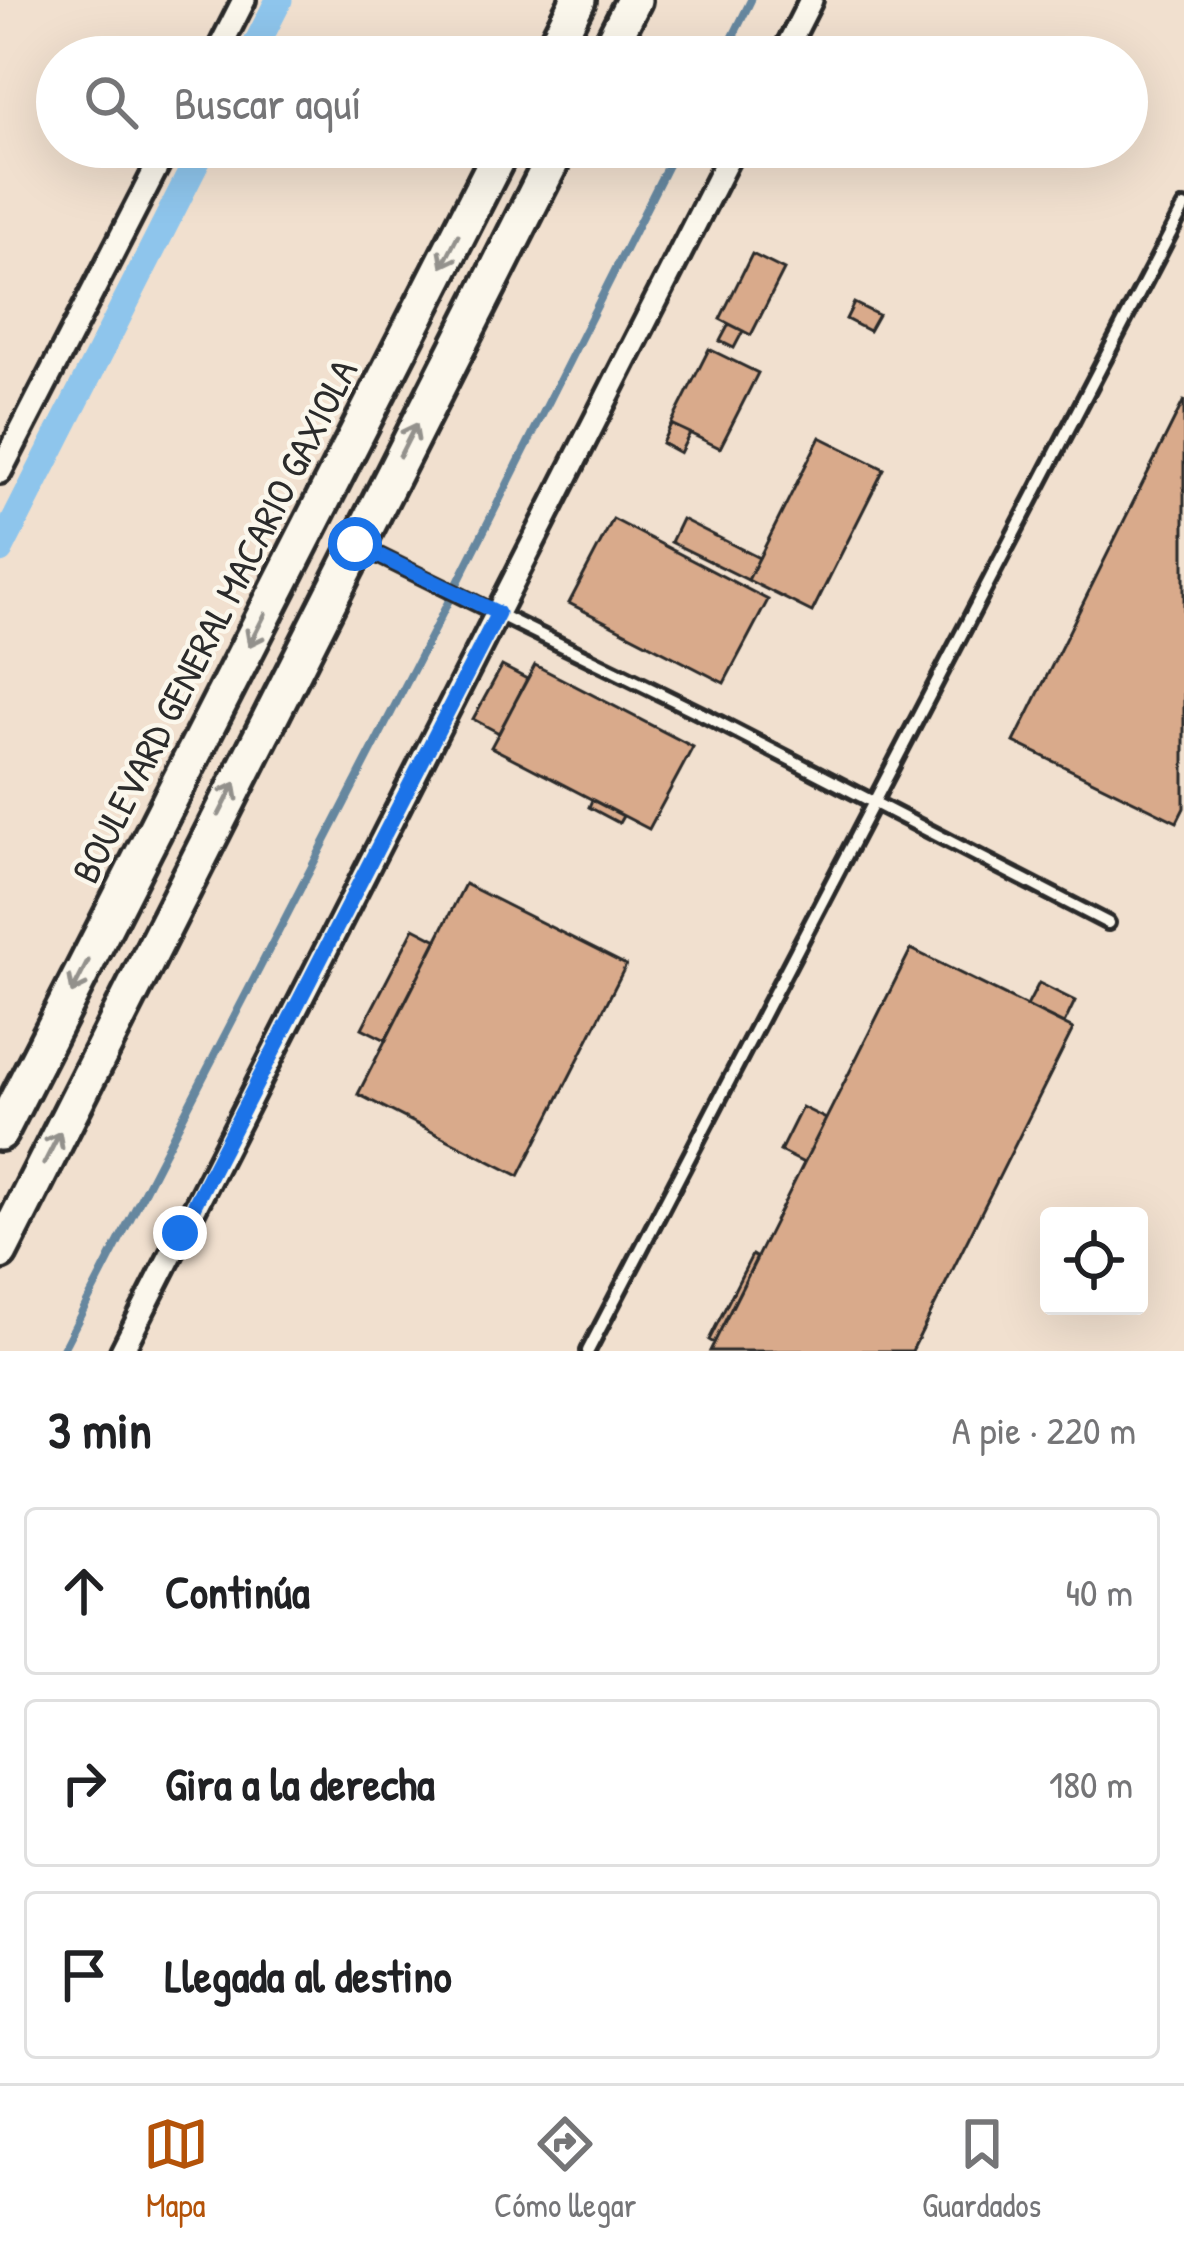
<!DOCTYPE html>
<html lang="es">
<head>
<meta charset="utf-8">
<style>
	:root { --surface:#fff; --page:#f6f6f6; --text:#202124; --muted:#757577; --line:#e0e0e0; --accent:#b45309 }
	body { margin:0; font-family:"Patrick Hand",sans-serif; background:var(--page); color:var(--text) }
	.controls { position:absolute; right:36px; bottom:36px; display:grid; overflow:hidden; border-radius:12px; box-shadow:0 12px 48px #0002 }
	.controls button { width:108px; height:108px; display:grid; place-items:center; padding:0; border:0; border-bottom:3px solid var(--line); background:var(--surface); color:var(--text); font:60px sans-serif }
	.stop { position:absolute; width:36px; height:36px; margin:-27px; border:9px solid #1a73e8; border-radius:50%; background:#fff }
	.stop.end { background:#1a73e8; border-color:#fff; box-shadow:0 3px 12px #0008 }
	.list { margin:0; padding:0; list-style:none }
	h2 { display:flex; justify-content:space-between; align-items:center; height:156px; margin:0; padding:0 48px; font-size:51px }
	h2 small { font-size:39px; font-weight:400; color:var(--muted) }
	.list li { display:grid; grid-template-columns:78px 1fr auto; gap:36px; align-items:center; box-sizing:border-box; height:168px; margin:0 24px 24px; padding:0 24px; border:3px solid var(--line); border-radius:12px }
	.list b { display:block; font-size:45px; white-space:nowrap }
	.list em { font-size:39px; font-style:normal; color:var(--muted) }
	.icon { flex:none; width:66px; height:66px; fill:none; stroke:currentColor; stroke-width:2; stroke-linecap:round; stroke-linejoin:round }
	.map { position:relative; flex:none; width:1184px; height:1351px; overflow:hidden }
	.search { position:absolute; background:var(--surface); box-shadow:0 12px 48px #0002; left:36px; right:36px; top:36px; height:132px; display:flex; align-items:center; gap:30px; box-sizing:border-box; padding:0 42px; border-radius:66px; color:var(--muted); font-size:45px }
	.sheet { height:732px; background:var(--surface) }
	nav { display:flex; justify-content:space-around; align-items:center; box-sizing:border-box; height:168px; border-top:3px solid var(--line); background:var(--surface); font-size:33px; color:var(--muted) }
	nav a { display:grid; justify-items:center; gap:6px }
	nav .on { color:var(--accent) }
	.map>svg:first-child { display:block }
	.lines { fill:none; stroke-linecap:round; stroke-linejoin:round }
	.stream { stroke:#66879f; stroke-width:8 }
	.canal { stroke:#8ec5ec; stroke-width:27 }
	.building { fill:#d9aa8b; stroke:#2b2b2b; stroke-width:3 }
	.lane-casing { stroke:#2b2b2b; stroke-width:20 }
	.street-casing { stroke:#2b2b2b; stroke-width:30 }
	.primary-casing { stroke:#2b2b2b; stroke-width:42 }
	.lane { stroke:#fbf7ec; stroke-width:10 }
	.street { stroke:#fbf7ec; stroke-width:21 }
	.primary { stroke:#fbf7ec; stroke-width:33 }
	.oneway { stroke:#93918c }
	.route { stroke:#1a73e8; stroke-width:15 }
	.labels { text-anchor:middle; stroke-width:9; stroke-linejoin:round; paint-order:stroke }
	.street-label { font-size:39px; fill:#2b2b2b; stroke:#fbf7ec }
</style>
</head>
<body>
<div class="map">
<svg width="1184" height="1351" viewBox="0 0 1184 1351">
	<rect width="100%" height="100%" fill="#f1e0cf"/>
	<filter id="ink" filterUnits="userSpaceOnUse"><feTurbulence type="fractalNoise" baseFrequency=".00833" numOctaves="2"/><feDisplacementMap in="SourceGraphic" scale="24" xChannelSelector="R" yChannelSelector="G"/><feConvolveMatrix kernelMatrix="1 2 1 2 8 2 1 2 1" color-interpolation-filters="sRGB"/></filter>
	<g filter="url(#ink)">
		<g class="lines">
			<path class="stream" d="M723 57 751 0
				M62 1351 438 622 677 147"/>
			<path class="canal" d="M250 57 279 0
				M0 550 204 147"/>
		</g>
		<path class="building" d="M752 254 784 270 751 335 720 319Z
			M854 303 878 315 869 331 846 319Z
			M729 324 743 331 734 348 720 341Z
			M709 349 758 373 720 448 671 424Z
			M1184 400V808L1177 822 1014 742Z
			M671 424 690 433 680 453 662 443Z
			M820 437 884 469 812 612 748 580Z
			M613 519 768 600 724 683 569 603Z
			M682 519 759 558 748 580 671 542Z
			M535 665 693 747 649 829 491 747Z
			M502 666 527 679 499 733 473 719Z
			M592 800 623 816 619 823 589 807Z
			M465 884 626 965 519 1176 358 1094Z
			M414 928 437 940 386 1040 362 1028Z
			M911 949 1073 1029 912 1351H710Z
			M1039 983 1075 1001 1064 1024 1027 1006Z
			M802 1107 826 1119 804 1163 780 1151Z
			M752 1255 757 1258 714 1343 709 1340Z"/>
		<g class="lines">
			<g class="lane-casing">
				<path id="lane" d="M361 547 706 716 1108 923
					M588 1351 1184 207"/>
			</g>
			<g class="street-casing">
				<path id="street" d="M215 57 244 0
					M782 57 811 0
					M0 472 167 147
					M122 1351 734 147"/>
			</g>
			<g class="primary-casing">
				<path id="primary" d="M549 57 578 0
					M605 57 634 0
					M0 1133 503 147
					M0 1252 559 147"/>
			</g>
			<use href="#lane" class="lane"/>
			<use href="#street" class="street"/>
			<use href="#primary" class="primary"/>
		</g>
		<defs><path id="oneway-shaft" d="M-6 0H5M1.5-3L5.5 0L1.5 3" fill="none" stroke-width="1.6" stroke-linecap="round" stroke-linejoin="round" transform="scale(3)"/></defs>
		<g class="oneway">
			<use href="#oneway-shaft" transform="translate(450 251) rotate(117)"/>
			<use href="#oneway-shaft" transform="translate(408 440) rotate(-63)"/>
			<use href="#oneway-shaft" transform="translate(257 630) rotate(117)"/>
			<use href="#oneway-shaft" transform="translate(227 799) rotate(-63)"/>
			<use href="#oneway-shaft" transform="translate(80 977) rotate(117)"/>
			<use href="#oneway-shaft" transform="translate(52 1148) rotate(-63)"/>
		</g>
	</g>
	<g class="lines" filter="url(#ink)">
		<path class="route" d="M180 1233 498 613 355 544"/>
	</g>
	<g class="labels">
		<g class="street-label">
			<text transform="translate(214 621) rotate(-63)" y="14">BOULEVARD GENERAL MACARIO GAXIOLA</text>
		</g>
	</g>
</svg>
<div class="controls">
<button><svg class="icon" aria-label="locate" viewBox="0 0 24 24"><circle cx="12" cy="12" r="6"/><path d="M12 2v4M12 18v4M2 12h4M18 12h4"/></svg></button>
</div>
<div class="stop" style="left:355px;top:544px"></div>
<div class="stop end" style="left:180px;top:1233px"></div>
<div class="search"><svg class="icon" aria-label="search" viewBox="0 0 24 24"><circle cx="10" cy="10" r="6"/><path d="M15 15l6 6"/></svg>Buscar aquí</div>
</div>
<section class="sheet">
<h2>3 min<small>A pie · 220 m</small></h2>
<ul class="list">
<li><svg class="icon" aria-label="ahead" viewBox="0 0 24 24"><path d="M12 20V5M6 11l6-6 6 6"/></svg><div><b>Continúa</b></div><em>40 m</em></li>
<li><svg class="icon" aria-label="right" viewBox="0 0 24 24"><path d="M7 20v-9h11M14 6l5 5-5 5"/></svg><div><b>Gira a la derecha</b></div><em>180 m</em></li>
<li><svg class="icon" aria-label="arrive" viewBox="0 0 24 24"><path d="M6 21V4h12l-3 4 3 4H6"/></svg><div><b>Llegada al destino</b></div></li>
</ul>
</section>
<nav>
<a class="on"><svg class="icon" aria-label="map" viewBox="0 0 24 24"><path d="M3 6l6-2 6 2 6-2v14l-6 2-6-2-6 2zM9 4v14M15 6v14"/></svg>Mapa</a>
<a><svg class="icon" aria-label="directions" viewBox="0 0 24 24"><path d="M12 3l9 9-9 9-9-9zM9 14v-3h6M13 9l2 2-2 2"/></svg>Cómo llegar</a>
<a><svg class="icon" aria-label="saved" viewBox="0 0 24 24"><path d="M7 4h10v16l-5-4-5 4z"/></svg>Guardados</a>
</nav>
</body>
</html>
